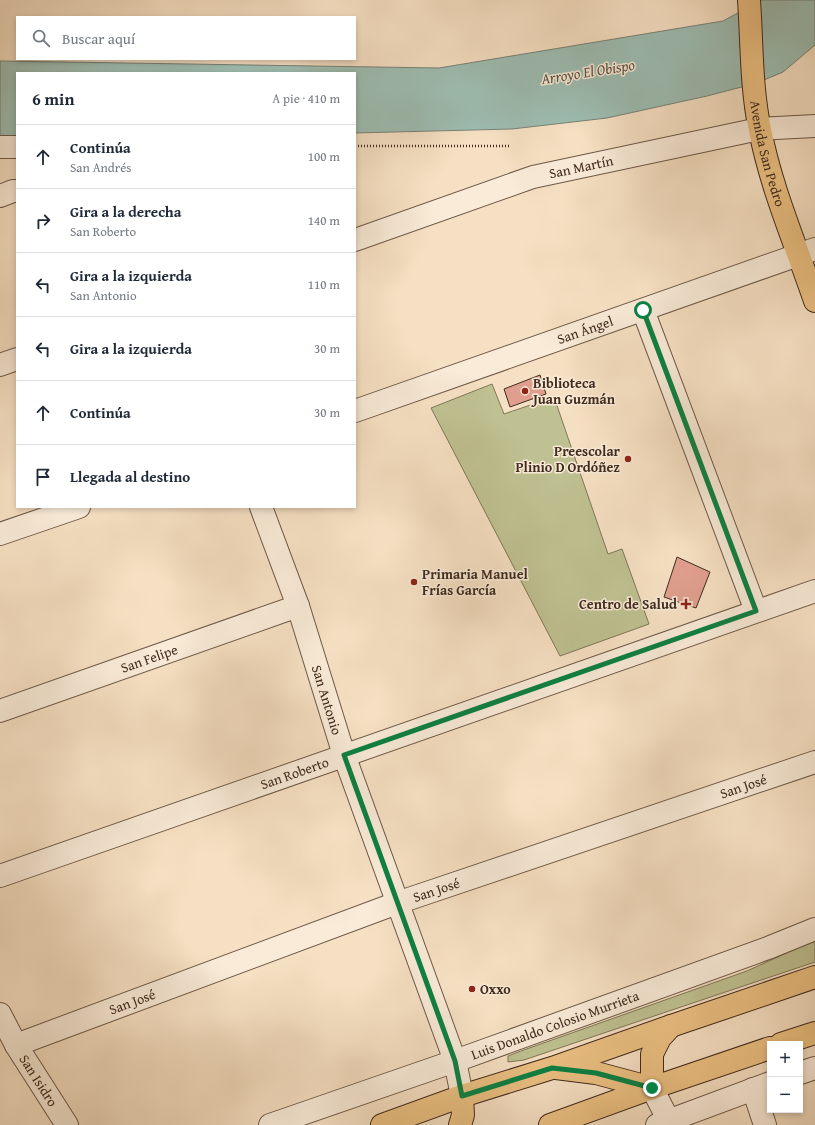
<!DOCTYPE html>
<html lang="es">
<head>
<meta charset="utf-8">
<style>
	:root { --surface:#fff; --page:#f2f2f3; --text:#1f2937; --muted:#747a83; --line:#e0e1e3 }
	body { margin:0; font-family:"Gentium Book Plus",serif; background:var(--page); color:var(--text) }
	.controls { position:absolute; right:12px; bottom:12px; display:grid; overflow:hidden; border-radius:0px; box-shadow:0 2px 6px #0003 }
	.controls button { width:36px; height:36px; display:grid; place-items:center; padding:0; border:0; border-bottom:1px solid var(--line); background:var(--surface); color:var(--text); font:20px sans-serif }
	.stop { position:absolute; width:12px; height:12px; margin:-9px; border:3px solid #0b8043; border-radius:50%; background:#fff }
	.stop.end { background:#0b8043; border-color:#fff; box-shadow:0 1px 4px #0008 }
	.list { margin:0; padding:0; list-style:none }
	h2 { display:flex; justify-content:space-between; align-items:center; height:52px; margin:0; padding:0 16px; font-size:17px }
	h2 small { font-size:13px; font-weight:400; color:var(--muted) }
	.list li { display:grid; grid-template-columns:26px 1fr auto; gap:12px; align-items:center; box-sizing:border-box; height:64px; padding:0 16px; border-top:1px solid var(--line) }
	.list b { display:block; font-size:15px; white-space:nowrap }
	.list p { margin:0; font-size:13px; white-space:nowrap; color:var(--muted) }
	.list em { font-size:13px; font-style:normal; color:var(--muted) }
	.icon { flex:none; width:22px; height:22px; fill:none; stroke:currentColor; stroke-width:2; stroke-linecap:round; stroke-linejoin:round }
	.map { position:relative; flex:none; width:815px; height:1125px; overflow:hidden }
	.search { position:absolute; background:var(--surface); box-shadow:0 2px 6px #0003; left:16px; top:16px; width:340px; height:44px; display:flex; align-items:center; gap:10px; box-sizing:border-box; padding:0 14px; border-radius:0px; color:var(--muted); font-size:15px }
	.panel { position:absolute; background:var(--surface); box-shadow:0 2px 6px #0003; left:16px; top:72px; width:340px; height:436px; border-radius:0px }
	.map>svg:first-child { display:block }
	.green { fill:#bfc192; stroke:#7f7658 }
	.water { fill:#9dbdb2; stroke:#778277 }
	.building { fill:#e09f8e; stroke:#3f2a1e }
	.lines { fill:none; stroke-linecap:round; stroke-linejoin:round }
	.minor-casing { stroke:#6d5847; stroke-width:24 }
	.major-casing { stroke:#3f2a1e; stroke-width:24 }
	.path { stroke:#3f2a1e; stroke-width:2.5; stroke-dasharray:1 2; stroke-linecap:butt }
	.minor { stroke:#f9ebd8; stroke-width:22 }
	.major { stroke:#ebc082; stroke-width:22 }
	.route { stroke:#0b8043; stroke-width:5 }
	.poi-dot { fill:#8f2418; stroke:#f9ebd8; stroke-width:1.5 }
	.labels { text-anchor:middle; stroke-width:3; stroke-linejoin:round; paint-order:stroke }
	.street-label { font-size:14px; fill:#3f2a1e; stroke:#f9ebd8 }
	.poi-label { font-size:14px; font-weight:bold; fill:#3f2a1e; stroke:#f9ebd8; text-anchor:start }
	.water-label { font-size:15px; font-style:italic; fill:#564f43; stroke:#f9ebd8 }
</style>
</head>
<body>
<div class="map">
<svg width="815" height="1125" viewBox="0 0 815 1125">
	<rect width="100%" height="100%" fill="#f6e0c3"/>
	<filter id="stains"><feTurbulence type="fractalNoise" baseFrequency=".005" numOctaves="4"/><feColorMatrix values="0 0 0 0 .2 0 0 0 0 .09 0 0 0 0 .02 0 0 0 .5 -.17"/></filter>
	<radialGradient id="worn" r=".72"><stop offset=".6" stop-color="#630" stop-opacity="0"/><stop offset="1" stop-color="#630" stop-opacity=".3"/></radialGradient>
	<path class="green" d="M492 384 504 414 554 397 608 554 622 549 649 624 560 656 431 408Z
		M815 940V962L666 1012 524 1060 508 1062V1056L518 1052 747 971Z"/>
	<path class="water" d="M762 0H815V45L783 72 757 83 707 96 607 118 512 129 355 133V73H17V139H0V61L439 68 723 21Z"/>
	<path class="building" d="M540 375 546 394 510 407 504 389Z
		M677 557 710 572 696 608 664 597Z"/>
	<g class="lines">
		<g class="minor-casing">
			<g id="minor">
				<path d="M0 147H17"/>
				<path d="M0 196 13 191H17"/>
				<path id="s1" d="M355 240 533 177 759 129 815 126"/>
				<path d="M643 310 756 611"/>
				<path d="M0 365 17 359"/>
				<path id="s2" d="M355 411 815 249"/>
				<path id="s3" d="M261 507 298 606 344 755 455 1061 462 1096"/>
				<path d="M0 534 79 507"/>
				<path id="s4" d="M0 711 298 606"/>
				<path id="s5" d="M0 876 815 591"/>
				<path id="s6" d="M0 1014 16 1045 67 1125"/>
				<path id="s7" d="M16 1045 397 903 815 762"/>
				<path d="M800 1073 815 1068"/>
				<path d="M652 1088 671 1125"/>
				<path d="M753 1089 765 1125"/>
				<path id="s8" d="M270 1125 455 1061 768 948 815 929"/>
				<path d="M657 1125 770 1083"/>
			</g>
		</g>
		<g class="major-casing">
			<g id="major">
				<path id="s9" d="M749 0C752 43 751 88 760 130 771 188 796 245 815 301"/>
				<path d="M781 1044 815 1033"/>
				<path d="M556 1068 596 1073 652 1088V1054L660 1038 671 1026"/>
				<path d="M382 1125 462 1096 552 1068 671 1026 815 977"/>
				<path d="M460 1125 463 1115 462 1096"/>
				<path d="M550 1125 652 1088 770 1048"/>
			</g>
		</g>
		<path class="path" d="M355 146H509"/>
		<use href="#minor" class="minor"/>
		<use href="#major" class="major"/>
	</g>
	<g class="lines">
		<path class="route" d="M643 310 756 611 344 755 455 1061 462 1096 552 1068 596 1073 652 1088"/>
	</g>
	<g class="poi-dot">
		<circle cx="525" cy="391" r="4"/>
		<circle cx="628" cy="459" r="4"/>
		<circle cx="414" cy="582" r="4"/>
		<path d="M684 598h4v4h4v4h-4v4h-4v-4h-4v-4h4z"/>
		<circle cx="472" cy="989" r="4"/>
	</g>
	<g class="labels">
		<g class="street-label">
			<text dy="5" stroke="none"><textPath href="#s9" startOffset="155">Avenida San Pedro</textPath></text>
			<text dy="5" stroke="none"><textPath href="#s1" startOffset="238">San Martín</textPath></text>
			<text dy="5" stroke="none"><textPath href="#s2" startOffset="244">San Ángel</textPath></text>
			<text dy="5" stroke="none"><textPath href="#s4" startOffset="158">San Felipe</textPath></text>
			<text dy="5" stroke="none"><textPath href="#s3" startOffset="204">San Antonio</textPath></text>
			<text dy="5" stroke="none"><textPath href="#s5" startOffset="312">San Roberto</textPath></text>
			<text dy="5" stroke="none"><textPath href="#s7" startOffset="772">San José</textPath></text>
			<text dy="5" stroke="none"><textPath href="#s7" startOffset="448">San José</textPath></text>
			<text dy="5" stroke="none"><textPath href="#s7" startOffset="124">San José</textPath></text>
			<text dy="5" stroke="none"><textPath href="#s8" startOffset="302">Luis Donaldo Colosio Murrieta</textPath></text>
			<text dy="5" stroke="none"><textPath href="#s6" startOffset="77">San Isidro</textPath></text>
		</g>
		<g class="poi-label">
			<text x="533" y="388">Biblioteca<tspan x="533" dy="16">Juan Guzmán</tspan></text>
			<text x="620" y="456" text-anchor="end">Preescolar<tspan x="620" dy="16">Plinio D Ordóñez</tspan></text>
			<text x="422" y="579">Primaria Manuel<tspan x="422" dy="16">Frías García</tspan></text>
			<text x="677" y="609" text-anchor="end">Centro de Salud</text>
			<text x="480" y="994">Oxxo</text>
		</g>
		<g class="water-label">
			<text transform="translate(588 72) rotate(-9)" y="5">Arroyo El Obispo</text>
		</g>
	</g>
	<rect width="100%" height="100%" filter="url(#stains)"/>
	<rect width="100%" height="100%" fill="url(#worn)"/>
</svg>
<div class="controls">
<button>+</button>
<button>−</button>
</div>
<div class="stop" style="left:643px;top:310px"></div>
<div class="stop end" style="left:652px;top:1088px"></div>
<div class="search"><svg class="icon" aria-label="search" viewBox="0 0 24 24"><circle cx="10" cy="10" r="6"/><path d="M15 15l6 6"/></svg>Buscar aquí</div>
<section class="panel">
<h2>6 min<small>A pie · 410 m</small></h2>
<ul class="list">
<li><svg class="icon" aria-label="ahead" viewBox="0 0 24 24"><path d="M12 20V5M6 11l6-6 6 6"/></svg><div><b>Continúa</b><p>San Andrés</p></div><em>100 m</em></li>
<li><svg class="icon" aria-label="right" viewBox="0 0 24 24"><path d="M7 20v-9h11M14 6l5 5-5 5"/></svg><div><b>Gira a la derecha</b><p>San Roberto</p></div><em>140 m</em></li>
<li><svg class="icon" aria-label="left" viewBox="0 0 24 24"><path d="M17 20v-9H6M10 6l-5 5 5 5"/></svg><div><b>Gira a la izquierda</b><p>San Antonio</p></div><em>110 m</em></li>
<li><svg class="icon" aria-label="left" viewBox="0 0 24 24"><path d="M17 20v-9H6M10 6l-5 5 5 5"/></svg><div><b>Gira a la izquierda</b></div><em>30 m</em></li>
<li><svg class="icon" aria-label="ahead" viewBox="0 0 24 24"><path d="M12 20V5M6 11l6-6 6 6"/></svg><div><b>Continúa</b></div><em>30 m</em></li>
<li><svg class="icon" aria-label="arrive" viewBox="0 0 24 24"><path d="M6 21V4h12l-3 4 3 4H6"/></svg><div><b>Llegada al destino</b></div></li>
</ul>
</section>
</div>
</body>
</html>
